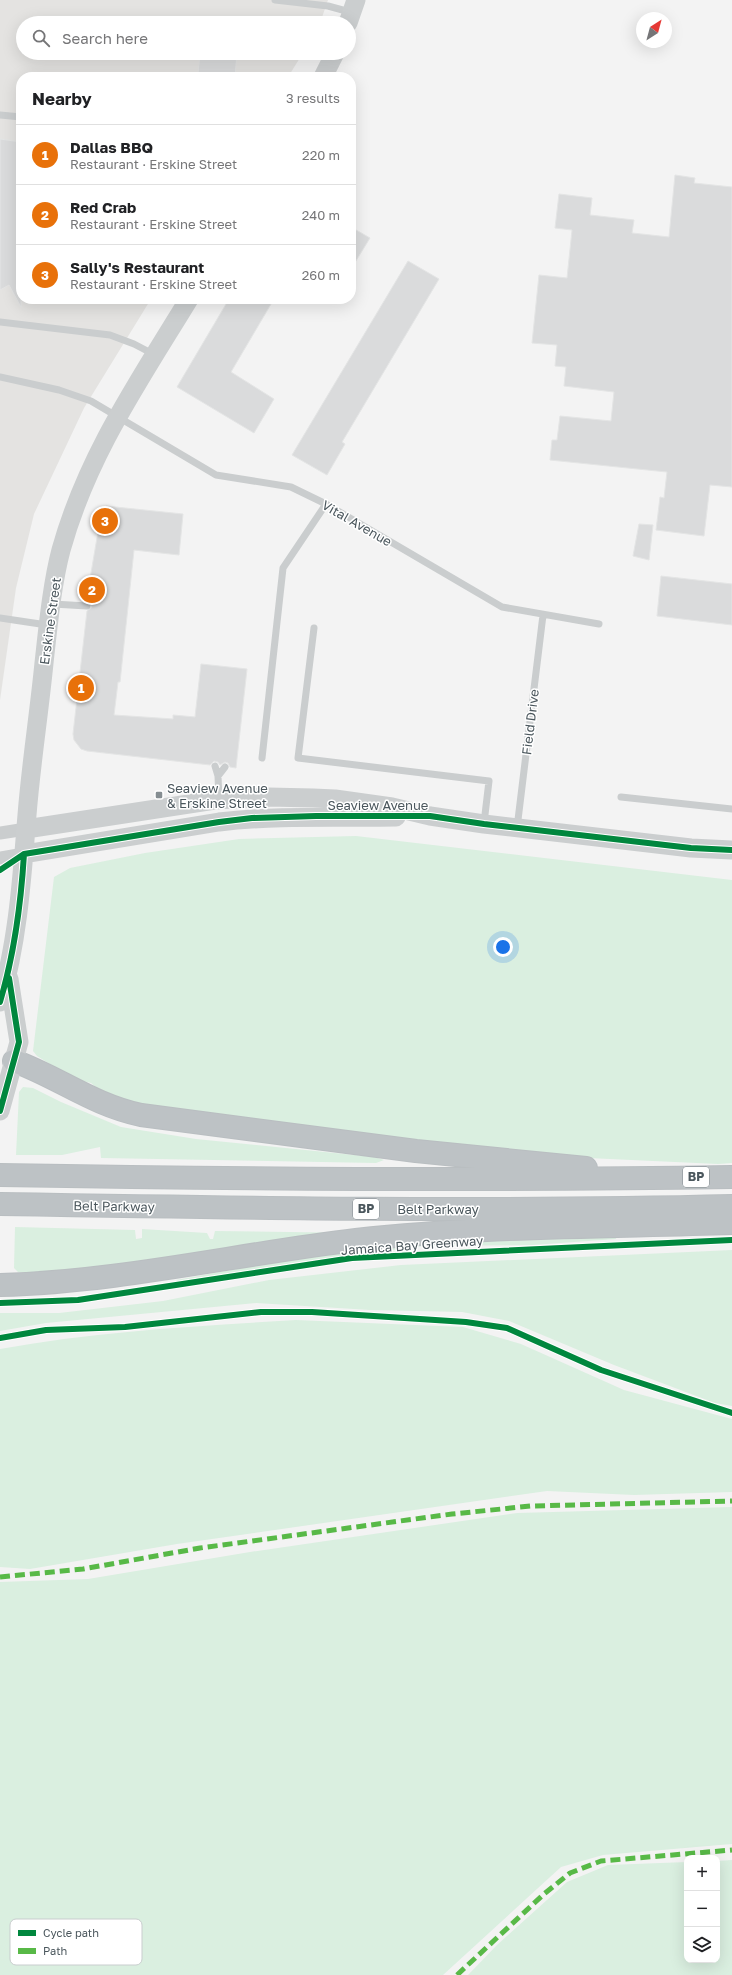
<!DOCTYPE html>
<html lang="en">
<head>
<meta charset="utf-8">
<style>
	:root { --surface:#fff; --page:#f6f6f6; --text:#202124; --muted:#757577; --line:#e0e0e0; --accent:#868e92 }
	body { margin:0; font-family:"Golos Text",sans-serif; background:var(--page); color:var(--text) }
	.controls { position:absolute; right:12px; bottom:12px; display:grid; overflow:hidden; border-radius:8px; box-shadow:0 4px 16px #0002 }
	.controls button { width:36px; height:36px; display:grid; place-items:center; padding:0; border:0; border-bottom:1px solid var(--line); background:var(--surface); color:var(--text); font:20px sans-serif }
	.compass { position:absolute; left:636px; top:12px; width:36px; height:36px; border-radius:50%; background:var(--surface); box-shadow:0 4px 16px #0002; rotate:36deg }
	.you { position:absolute; left:503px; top:947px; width:14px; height:14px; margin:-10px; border:3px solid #fff; border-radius:50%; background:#1a73e8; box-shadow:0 0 0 6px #1a73e833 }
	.badge { display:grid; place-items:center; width:26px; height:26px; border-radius:50%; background:var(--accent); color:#fff; font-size:13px; font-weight:700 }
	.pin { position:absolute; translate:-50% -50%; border:2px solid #fff; box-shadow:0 1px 4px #0006 }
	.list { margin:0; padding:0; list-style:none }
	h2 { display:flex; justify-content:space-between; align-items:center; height:52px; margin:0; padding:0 16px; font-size:17px }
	h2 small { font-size:13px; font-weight:400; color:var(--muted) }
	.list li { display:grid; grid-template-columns:26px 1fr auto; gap:12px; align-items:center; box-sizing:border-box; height:60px; padding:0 16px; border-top:1px solid var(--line) }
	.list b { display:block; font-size:15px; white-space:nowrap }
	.list p { margin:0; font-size:13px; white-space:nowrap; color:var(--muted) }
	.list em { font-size:13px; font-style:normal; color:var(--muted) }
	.icon { flex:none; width:22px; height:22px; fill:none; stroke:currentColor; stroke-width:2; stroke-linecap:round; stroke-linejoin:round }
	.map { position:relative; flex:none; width:732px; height:1975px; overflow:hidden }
	.search { position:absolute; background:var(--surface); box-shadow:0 4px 16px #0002; left:16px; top:16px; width:340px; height:44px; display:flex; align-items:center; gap:10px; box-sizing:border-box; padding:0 14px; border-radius:22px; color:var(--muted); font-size:15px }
	.panel { position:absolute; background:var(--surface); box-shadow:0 4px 16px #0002; left:16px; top:72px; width:340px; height:232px; border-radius:16px }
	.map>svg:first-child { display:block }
	.commercial { fill:#e4e3e1 }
	.green { fill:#daefe0 }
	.building { fill:#dadbdc; stroke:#e4e5e5 }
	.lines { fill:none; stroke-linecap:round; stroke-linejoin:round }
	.highway-casing { stroke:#b9bec1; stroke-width:24 }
	.lane { stroke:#cacdce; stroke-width:7 }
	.street { stroke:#cacdce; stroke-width:13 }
	.secondary { stroke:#cbcecf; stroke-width:19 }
	.highway { stroke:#bdc2c5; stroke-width:22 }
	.quiet { stroke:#58b947; stroke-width:5; stroke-dasharray:10 5; stroke-linecap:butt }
	.cycleway-casing { stroke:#fff; stroke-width:8 }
	.cycleway { stroke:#00873e; stroke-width:6 }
	.poi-dot { fill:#868e92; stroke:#fff; stroke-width:1.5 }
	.labels { text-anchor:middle; stroke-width:3; stroke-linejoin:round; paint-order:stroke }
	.shield { fill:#fff; stroke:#81898e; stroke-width:1 }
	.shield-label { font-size:12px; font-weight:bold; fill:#4b575d }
	.street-label { font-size:13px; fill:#4b575d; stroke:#fff }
	.poi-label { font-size:13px; fill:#4b575d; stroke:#fff; text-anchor:start }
	.key { fill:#fff; stroke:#c9cdce; stroke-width:1 }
	.key-label { font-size:11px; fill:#4b575d }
</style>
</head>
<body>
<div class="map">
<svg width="732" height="1975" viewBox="0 0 732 1975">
	<rect width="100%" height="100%" fill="#f3f3f3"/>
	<path class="commercial" d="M0 0H328L320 23H23V53H303L288 77H21V299H151L84 408 34 514 16 588 0 700Z"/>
	<path class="green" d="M356 836 732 880V1163L718 1164 545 1156 160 1111 102 1092 91 1083 74 1079 37 1056 33 1051 54 877 70 868 145 853 239 839Z
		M23 1087 33 1088 61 1102 121 1127 196 1139 374 1157 384 1160 376 1163 101 1158 100 1147 62 1155H16L19 1092Z
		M15 1227 135 1230 136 1239 142 1238V1229L207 1233 210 1239H213L215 1231 361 1233 107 1267 27 1273 18 1272 14 1268Z
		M615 1236 616 1239 533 1245 425 1246 299 1262 181 1282 176 1280C241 1268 305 1256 370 1249 451 1240 533 1239 615 1236Z
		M732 1250V1406L715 1403 614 1365 509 1321 462 1312 370 1310 256 1303 46 1323 0 1331V1313H59L163 1301 269 1280 401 1265Z
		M296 1320 463 1327 521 1344 624 1390 732 1419V1492L634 1495 547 1491 177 1544 30 1569 0 1567V1349C98 1331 197 1326 296 1320Z
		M732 1507V1844L603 1855 561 1867 443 1975H0V1582L88 1579 250 1552 517 1513Z
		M732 1860V1975H468L497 1945 567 1882 608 1865 687 1862V1960H717V1861Z"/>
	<path class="building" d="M200 53H237L235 77 198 74Z
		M0 139 21 142V307L9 285 0 290Z
		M675 175 695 178 694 183 732 187V487L710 485 704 536 656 530 660 497 664 498 667 472 550 460 552 440H557L560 416 611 421 614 392 564 386 566 367 555 366 557 345 532 343 539 275 567 278 572 230 555 228 559 194 592 198 590 215 634 220 632 233 669 237Z
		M351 227 370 238 351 269Z
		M408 261 439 279 342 442 345 444 327 475 292 455Z
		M229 299H274L231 372 274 399 254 433 177 387Z
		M106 506 183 514 179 555 134 550 120 682H118L114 715 173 719V715L195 717 201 664 247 669 236 768 230 767 228 763 225 762 220 765 218 762 214 761 210 765 87 751 81 749 74 740 73 734 87 611 92 607 88 601 91 573 98 532Z
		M639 524 653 525 649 560 633 556Z
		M661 576 732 584V625L657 616Z"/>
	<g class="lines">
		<g class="highway-casing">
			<path id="highway" d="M14 1061C58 1077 93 1105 141 1115L416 1151 586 1168
				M0 1175C244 1179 488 1181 732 1177
				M0 1204C244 1208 488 1212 732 1206
				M0 1285C119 1282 237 1254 356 1240 480 1226 607 1227 732 1223"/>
		</g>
		<path class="lane" d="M275 0 328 6 350 12
			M0 115 21 117
			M0 322 110 335 134 344 155 355
			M0 377 59 390 91 401 216 475 291 487 326 504 502 607 599 624
			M53 604 87 606
			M0 618 47 625
			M314 628 298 758 489 781 484 823
			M262 758 283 568 326 504
			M215 766 218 776
			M621 797 732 809
			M219 800 218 776 225 767
			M517 828 543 615"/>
		<path class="street" d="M0 833 26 829
			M0 858 24 854"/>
		<path class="secondary" d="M348 23 356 0
			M323 77 335 53
			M26 829 215 800 268 797 313 798 335 799 392 807 430 816 484 824 691 848 732 850
			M24 854 219 822C278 815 336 818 396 817
			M0 1002C18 941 22 877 27 815 31 764 39 714 44 663 48 627 52 584 61 550 87 456 139 381 189 299
			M0 1111 19 1042 9 979"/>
		<use href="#highway" class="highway"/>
		<path class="quiet" d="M0 1577 83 1569 200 1548 452 1514 531 1506 732 1501
			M457 1975 544 1894 570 1873 601 1861 732 1850"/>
		<g class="cycleway-casing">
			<path id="cycleway" d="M0 870 24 854 219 822 252 818 316 816H430L484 824 691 848 732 850
				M0 1002C14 955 21 903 24 854
				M0 1111 19 1042 9 978
				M0 1303 78 1300 352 1258 732 1240
				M0 1338 46 1330 125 1327 261 1312H312L466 1322 507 1328 601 1370 732 1413"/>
		</g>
		<use href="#cycleway" class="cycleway"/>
	</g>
	<rect class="poi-dot" x="155" y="791" width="8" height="8" rx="2"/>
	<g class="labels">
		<g class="shield">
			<rect x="683" y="1167" width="26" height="20" rx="3"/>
			<rect x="353" y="1199" width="26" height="20" rx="3"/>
		</g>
		<g class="shield-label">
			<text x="696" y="1181">BP</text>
			<text x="366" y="1213">BP</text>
		</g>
		<g class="street-label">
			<text transform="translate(357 523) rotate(30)" y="5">Vital Avenue</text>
			<text transform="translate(50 621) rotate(-82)" y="5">Erskine Street</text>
			<text transform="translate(530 722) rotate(-83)" y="5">Field Drive</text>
			<text x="378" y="810">Seaview Avenue</text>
			<text transform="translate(114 1206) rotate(1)" y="5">Belt Parkway</text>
			<text x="438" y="1214">Belt Parkway</text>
			<text transform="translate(412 1245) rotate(-4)" y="5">Jamaica Bay Greenway</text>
		</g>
		<g class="poi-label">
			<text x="167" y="793">Seaview Avenue<tspan x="167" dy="15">&amp; Erskine Street</tspan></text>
		</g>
	</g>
	<rect x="10" y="1919" width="132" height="46" rx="6" class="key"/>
	<rect x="18" y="1930" width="18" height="6" fill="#00873e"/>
	<rect x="18" y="1948" width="18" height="6" fill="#58b947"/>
	<g class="key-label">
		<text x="43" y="1937">Cycle path</text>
		<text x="43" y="1955">Path</text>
	</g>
</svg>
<div class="controls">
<button>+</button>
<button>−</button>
<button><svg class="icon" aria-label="layers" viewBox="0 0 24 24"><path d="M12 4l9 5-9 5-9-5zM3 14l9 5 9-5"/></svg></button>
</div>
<svg class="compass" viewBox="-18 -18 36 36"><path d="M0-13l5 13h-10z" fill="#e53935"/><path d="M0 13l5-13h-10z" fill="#757577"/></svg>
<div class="you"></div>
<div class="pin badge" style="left:81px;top:688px;background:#e8710a">1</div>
<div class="pin badge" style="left:92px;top:590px;background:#e8710a">2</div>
<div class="pin badge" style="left:105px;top:521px;background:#e8710a">3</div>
<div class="search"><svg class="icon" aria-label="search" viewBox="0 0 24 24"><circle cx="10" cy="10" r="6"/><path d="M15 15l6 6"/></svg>Search here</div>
<section class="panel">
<h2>Nearby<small>3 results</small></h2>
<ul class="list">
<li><span class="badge" style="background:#e8710a">1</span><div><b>Dallas BBQ</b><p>Restaurant · Erskine Street</p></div><em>220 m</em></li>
<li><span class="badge" style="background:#e8710a">2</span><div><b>Red Crab</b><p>Restaurant · Erskine Street</p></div><em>240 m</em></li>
<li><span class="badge" style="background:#e8710a">3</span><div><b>Sally's Restaurant</b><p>Restaurant · Erskine Street</p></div><em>260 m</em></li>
</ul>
</section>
</div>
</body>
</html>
